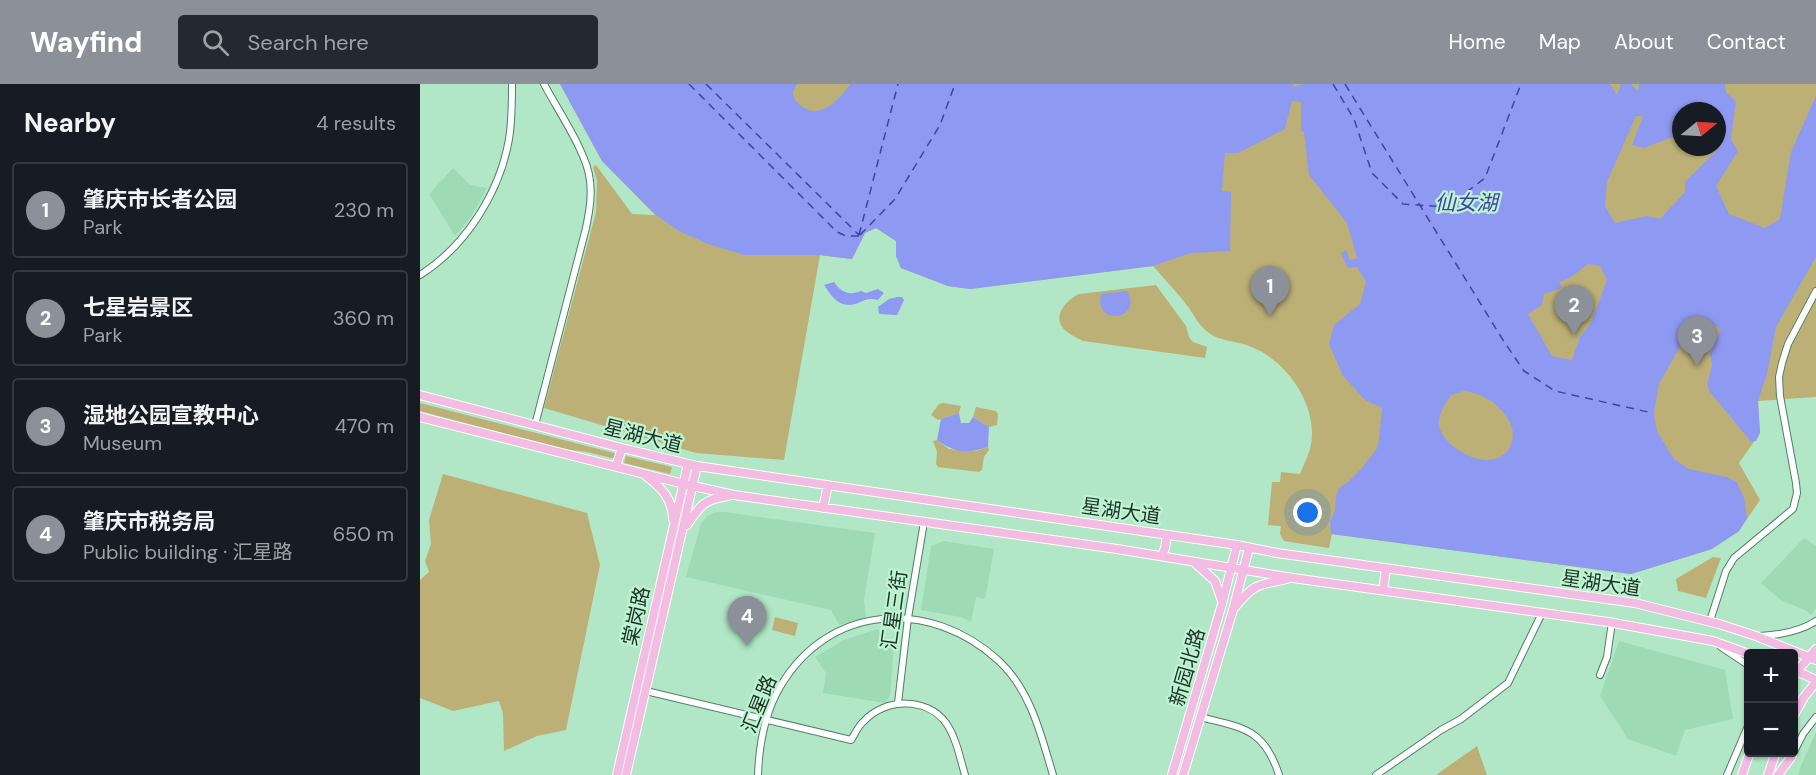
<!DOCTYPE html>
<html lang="en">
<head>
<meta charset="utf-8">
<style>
	:root { --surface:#171b24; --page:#242831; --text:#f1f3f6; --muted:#9ea1a6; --line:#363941; --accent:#8c9099 }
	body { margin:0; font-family:"DM Sans","Noto Sans SC",sans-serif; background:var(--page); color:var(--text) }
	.controls { position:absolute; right:18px; bottom:18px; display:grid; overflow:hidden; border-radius:6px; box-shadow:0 2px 4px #0004 }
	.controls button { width:54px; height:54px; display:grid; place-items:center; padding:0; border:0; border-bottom:2px solid var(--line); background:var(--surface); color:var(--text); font:30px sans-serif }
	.compass { position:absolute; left:1252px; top:18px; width:54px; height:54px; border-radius:50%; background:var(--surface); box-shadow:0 2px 4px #0004; rotate:72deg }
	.you { position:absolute; left:888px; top:429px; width:21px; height:21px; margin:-15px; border:4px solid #fff; border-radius:50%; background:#1a73e8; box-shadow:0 0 0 9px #1a73e833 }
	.badge { display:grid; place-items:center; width:39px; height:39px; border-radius:50%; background:var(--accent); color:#fff; font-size:20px; font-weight:700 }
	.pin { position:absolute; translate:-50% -50px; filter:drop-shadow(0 2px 3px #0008) }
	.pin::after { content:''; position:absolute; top:32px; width:21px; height:18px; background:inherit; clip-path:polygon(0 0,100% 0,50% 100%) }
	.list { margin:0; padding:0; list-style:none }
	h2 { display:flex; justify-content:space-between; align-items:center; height:78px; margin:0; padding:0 24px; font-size:26px }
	h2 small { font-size:20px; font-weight:400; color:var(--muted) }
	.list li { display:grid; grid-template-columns:39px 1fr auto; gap:18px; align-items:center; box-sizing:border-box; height:96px; margin:0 12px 12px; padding:0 12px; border:2px solid var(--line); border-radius:6px }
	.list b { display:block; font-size:22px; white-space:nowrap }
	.list p { margin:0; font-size:20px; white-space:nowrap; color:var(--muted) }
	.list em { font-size:20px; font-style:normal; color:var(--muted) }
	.icon { flex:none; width:33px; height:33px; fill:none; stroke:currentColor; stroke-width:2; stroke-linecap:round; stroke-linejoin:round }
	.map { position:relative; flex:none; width:1396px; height:691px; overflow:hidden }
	header { display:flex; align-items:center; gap:36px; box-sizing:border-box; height:84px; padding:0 30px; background:var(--accent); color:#fff }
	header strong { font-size:28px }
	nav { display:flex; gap:33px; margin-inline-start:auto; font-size:21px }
	.search { width:420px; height:54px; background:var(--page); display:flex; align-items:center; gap:15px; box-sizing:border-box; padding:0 21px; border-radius:6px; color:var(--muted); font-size:22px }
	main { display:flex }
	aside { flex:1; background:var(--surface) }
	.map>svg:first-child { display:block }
	.built { fill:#9fdab6 }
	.green { fill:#bdb077; fill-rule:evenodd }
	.water { fill:#8e9af1; fill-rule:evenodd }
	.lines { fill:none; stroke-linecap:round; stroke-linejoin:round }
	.ferry { stroke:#4042a6; stroke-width:1.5; stroke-dasharray:8 6; stroke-linecap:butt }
	.minor-casing { stroke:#4e8062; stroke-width:8 }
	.major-casing { stroke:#fff; stroke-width:10 }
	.minor { stroke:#fff; stroke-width:6 }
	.major { stroke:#f2bce3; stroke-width:8 }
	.labels { text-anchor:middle; stroke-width:4.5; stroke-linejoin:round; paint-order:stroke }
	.street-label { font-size:20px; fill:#1b3024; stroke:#bef4d2 }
	.water-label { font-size:21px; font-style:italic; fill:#4042a6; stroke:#bef4d2 }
</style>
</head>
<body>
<header>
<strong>Wayfind</strong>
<div class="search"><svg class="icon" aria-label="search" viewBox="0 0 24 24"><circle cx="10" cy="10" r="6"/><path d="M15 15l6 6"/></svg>Search here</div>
<nav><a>Home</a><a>Map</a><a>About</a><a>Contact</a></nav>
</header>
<main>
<aside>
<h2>Nearby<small>4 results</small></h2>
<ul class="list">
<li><span class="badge">1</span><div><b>肇庆市长者公园</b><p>Park</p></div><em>230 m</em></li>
<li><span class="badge">2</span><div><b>七星岩景区</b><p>Park</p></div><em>360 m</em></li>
<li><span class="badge">3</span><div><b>湿地公园宣教中心</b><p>Museum</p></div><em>470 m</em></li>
<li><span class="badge">4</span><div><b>肇庆市税务局</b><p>Public building · 汇星路</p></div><em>650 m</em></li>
</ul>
</aside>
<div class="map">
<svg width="1396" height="691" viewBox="0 0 1396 691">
	<rect width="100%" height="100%" fill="#b1e7c6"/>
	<path class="built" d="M33 84 50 101 67 104 51 133 35 152 9 110Z
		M297 428H305L455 449 444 516 446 533 419 541 411 526 266 493 281 440 287 432Z
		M1384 454 1396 462V524L1391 531 1385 526 1362 517 1341 499Z
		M524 457 574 465 565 515 556 513 551 538 541 533 501 526 511 462Z
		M457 545 474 561 470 612 465 619 403 609 406 589 395 573 424 556Z
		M1199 557 1305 586 1313 635 1265 646 1256 672 1208 655 1180 612Z
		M1396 648V691H1378L1380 684Z"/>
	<path class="green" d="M140 0H1396V313L1338 317 1340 349 1319 379 1340 416 1319 447 1292 465 1211 490 912 450 909 464 864 457 860 450 861 442 848 441 852 398H860L861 388 880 390C885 378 892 365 892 351 893 314 863 274 829 262 816 257 800 257 789 249 780 243 775 233 769 224 758 209 745 196 733 182L550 205 528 202 481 184 476 172V157L456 144 445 149 432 175 400 171 364 376 276 369 124 324 176 128 177 97 173 83 176 81 212 130 235 131 182 77ZM1261 27H1297V63H1261Z
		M736 201 766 242 769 253 773 258 787 263 785 274 663 257C657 254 651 251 646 247 630 234 646 216 659 210Z
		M0 319 198 370 196 375 167 368 143 365 0 327Z
		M523 319 541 322 539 329 518 336 511 331 519 320Z
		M556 323 576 327 578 330 577 341 569 343 553 333Z
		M517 356 529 365 556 367 568 363 569 366 564 373 562 386 559 388 518 383 516 380 517 368 513 357Z
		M206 372 252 383 250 390 204 379Z
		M23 390 167 429 180 481 146 646 117 652 84 667 83 629 79 617 33 627 0 614V496L9 488 5 477 11 460 9 436Z
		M1293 473 1301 474 1286 514 1258 507 1256 495Z
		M355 533 378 539 375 552 352 546Z
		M1057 662 1067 691H1016Z"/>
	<path class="water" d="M140 0H377C376 1 373 8 373 9 373 18 385 26 393 27 408 28 423 11 430 0H873L874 3 882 0H1190L1197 11 1201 0H1211L1218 7 1219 0H1305C1304 11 1310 10 1316 18L1311 55 1318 67 1296 102 1309 130 1345 144 1360 135 1371 68 1396 12V173L1356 243 1347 290 1338 317 1340 349 1336 357 1331 358 1290 308 1287 301 1292 281 1290 270 1300 246 1298 243 1282 236H1278L1274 238 1239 300 1234 329 1237 347 1254 375 1269 385 1307 393 1317 398 1324 414 1327 434 1319 447 1292 465 1211 490 911 450 910 437 915 427 916 412 919 404 928 398 941 385 958 363 962 324 945 316 923 292 909 260 914 241 940 220 946 198 937 183 928 184 921 170 926 166 930 176 937 174 927 139 889 91 884 48 881 47V18L872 17 865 45 818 69H805L802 107 811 108 810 167 771 169 733 182 550 205 528 202 481 184 476 172V157L456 144 445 149 432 175 399 171H324L288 160 259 147 236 131 182 77ZM1261 27H1297V43L1303 50 1302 61 1265 98V108L1240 135 1227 132 1195 139 1185 122 1187 98 1216 32H1223L1212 61 1224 64 1255 52 1261 35ZM1168 180 1180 182 1187 196 1171 239 1160 253 1152 276 1132 272 1108 230 1122 221 1124 210 1141 204 1140 198 1150 194ZM1044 307C1063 310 1075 317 1086 332 1103 354 1086 382 1059 375 1042 371 1017 355 1019 336 1020 327 1027 318 1031 311Z
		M414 198C421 208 429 212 441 207L446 209 458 205 464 209 458 216C446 213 445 217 435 220 420 225 411 212 404 201Z
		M707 207C724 236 673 243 681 210Z
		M477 213H482L484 216 477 231 459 230 458 223 469 215Z
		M539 329 541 339H549L553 333 569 343 568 363C547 370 535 369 517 356L521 335Z"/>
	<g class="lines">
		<path class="ferry" d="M269 0 417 148 426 152H439
			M286 0 439 151
			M913 0 934 35 952 89 983 120 1027 123 1065 94 1101 0
			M925 0 1083 256 1104 287 1135 307 1228 328
			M439 151 478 0
			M440 151 475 115 520 41 535 0"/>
		<g class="minor-casing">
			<path id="minor" d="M0 191C46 162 80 108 89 55 92 37 92 19 92 0
				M115 341 166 144C169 129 172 114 170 97 168 70 137 25 124 0
				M1290 537 1306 487 1314 474 1373 425 1377 409 1376 399 1360 312 1359 293 1362 279 1368 260 1396 207
				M1340 552C1360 551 1379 548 1396 537
				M1301 563 1328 581
				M1180 591 1187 573 1192 538
				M226 607 431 656C435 650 438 642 444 637 465 614 507 613 526 639 536 653 540 674 545 691
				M478 619 488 534 504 438
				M780 633C823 644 844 644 859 691
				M1374 668 1383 650 1396 633
				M338 691C339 661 345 629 360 603 409 519 511 514 579 577 611 607 621 651 633 691
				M956 691 1021 646 1041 635 1088 599 1122 529
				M1307 691 1328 642"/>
		</g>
		<g class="major-casing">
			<path id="major" d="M0 311 202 364 277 382 817 461 857 469 1215 519 1299 540 1336 552 1396 576
				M0 333 264 400 314 411 697 465 873 494 1188 538 1293 557 1329 570
				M196 382 202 364
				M226 392C242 404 252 414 253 435
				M403 424 408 401
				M267 441C280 422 284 415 308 412
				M742 472 745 464 747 451
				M774 478 795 497 802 517
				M963 506 966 485
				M815 523C836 498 837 502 867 495
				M1374 586 1396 596
				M1374 591 1396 565
				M1374 631 1384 613 1396 598
				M197 691 268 380
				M206 691 277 382
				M752 691 802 520 817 461
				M763 691 813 526 829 464
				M1322 691 1330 668
				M1348 691 1356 668
				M1358 691 1372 672"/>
		</g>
		<use href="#minor" class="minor"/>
		<use href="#major" class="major"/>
	</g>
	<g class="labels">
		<g class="street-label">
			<text transform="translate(223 352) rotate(14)" y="7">星湖大道</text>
			<text transform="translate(701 427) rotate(8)" y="7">星湖大道</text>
			<text transform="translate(1181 499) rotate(8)" y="7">星湖大道</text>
			<text transform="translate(474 526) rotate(-82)" y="7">汇星三街</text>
			<text transform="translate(216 532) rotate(-77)" y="7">棠岗路</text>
			<text transform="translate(767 583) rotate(-74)" y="7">新园北路</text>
			<text transform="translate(339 620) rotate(-68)" y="7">汇星路</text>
		</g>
		<g class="water-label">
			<text x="1046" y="126">仙女湖</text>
		</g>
	</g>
</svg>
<div class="controls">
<button>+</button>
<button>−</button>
</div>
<svg class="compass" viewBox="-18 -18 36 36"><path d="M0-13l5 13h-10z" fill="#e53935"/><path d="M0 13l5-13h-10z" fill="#9ea1a6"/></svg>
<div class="you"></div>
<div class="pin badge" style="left:850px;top:232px">1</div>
<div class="pin badge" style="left:1154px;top:251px">2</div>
<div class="pin badge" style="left:1277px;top:282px">3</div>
<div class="pin badge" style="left:327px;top:562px">4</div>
</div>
</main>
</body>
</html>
